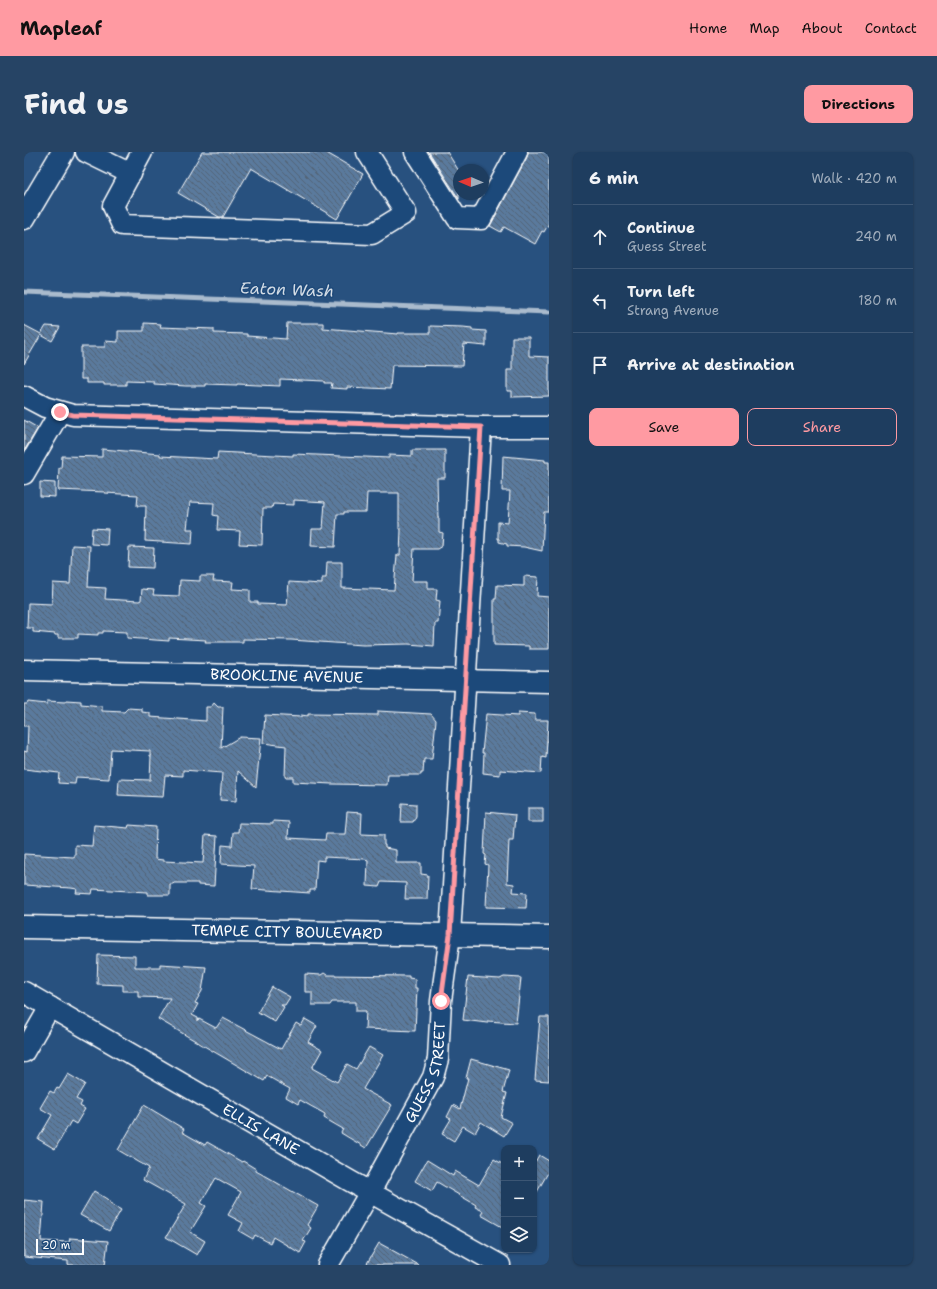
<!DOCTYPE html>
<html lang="en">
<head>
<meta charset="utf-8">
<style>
	:root { --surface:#1e3d5f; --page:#264465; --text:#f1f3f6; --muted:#a1aebd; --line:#3c5674; --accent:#ff9aa2 }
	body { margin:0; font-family:"Shantell Sans",sans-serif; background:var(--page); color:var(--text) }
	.controls { position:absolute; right:12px; bottom:12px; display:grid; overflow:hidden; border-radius:8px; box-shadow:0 1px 3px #0004 }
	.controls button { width:36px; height:36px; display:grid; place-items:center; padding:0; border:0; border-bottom:1px solid var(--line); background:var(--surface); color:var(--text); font:20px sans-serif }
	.compass { position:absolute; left:429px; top:12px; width:36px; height:36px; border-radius:50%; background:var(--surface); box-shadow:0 1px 3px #0004; rotate:272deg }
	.scale { position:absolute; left:12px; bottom:10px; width:48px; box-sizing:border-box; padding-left:4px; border:2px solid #fff; border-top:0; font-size:11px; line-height:14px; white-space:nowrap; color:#fff; -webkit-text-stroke:3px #1f4a7a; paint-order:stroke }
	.stop { position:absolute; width:12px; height:12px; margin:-9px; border:3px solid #ff9aa2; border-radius:50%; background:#fff }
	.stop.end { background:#ff9aa2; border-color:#fff; box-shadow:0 1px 4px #0008 }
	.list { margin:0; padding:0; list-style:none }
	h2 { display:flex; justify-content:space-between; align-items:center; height:52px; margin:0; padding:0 16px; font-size:17px }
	h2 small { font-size:13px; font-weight:400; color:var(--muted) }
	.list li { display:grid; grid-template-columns:26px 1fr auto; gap:12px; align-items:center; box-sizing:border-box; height:64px; padding:0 16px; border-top:1px solid var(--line) }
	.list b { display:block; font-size:15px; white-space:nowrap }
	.list p { margin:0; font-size:13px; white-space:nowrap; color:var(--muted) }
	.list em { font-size:13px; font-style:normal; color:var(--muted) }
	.actions { display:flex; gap:8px; padding:12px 16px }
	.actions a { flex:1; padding:9px 0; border:1px solid var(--accent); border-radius:8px; text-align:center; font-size:14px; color:var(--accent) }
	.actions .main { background:var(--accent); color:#111 }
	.icon { flex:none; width:22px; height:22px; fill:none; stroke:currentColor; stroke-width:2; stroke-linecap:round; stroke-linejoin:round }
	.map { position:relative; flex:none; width:525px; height:1113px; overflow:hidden; border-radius:8px }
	header { display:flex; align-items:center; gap:24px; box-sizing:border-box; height:56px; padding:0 20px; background:var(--accent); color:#111 }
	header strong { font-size:19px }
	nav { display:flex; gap:22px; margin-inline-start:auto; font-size:14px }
	.intro { display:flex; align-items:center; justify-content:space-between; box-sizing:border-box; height:96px; padding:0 24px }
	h1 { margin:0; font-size:28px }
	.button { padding:10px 18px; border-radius:8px; background:var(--accent); color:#111; font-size:14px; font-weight:700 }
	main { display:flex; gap:24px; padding:0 24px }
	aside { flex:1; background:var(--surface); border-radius:8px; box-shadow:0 1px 3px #0004 }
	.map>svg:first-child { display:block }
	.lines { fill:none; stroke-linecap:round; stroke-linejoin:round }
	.stream { stroke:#aabbcd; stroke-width:5 }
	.building { fill:url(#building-back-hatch); stroke:#fff }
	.minor-casing { stroke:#fff; stroke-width:23 }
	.major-casing { stroke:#fff; stroke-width:25 }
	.minor { stroke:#1f4a7a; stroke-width:20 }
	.major { stroke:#1f4a7a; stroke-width:22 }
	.route { stroke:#ff9aa2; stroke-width:5 }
	.labels { text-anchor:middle; stroke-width:3; stroke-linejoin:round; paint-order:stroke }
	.street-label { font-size:15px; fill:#fff; stroke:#1f4a7a }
	.water-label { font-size:16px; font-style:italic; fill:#d4dde6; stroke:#1f4a7a }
</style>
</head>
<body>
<header>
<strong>Mapleaf</strong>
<nav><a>Home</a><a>Map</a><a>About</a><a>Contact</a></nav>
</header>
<div class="intro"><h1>Find us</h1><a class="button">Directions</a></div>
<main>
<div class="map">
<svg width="525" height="1113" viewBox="0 0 525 1113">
	<defs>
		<pattern id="building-back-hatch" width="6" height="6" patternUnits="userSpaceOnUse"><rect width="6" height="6" fill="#5a7a9d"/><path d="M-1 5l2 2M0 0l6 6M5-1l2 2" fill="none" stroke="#536374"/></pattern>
	</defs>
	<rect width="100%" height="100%" fill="#28517f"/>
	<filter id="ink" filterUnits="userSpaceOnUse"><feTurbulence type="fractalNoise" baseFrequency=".025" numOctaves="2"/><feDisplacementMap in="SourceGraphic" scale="8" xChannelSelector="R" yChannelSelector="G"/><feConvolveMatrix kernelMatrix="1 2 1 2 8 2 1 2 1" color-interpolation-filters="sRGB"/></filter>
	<g filter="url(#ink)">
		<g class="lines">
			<path class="stream" d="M0 140 525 160"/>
		</g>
		<path class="building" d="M178 0H301L339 22 313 67 227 16 199 65H195L154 41Z
			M405 0H423L435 19V47Z
			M504 0H525V71L520 80 518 79 511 92 480 75 477 80 466 74 503 5Z
			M120 171 137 172 136 175 190 177V181L223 182V184L262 187 263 171H299V176L374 182V181H406V174L439 175 448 176V178L462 179V194L440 192 438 214 368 213 366 237 323 235V237L307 236 308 231H300V229L256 227V234L213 232V233L181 232V234H162L130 232V230L102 229V233H80V231H63V227H57V195H81V189L94 190V179H120Z
			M0 173 17 182 22 174 36 175 28 189 17 183 0 212Z
			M488 185H505V204L525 205V244L488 245V239H483V218H488Z
			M0 268 14 276 0 299Z
			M78 297 136 302V304L193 307 194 300 269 304V302L365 306V303L388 304V298H421V326H413L414 366H415V380L419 381 418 394 413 397H390L388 429H404V437H413L412 448 416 449 414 471H411L410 494 384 492 339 493 267 488 219 487V490H181L182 488 145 486V489L103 486V480L79 479V481H74V483L54 482V486H34V483H31V482L9 480V476H3L4 451 28 452 29 431 46 432 48 393 66 394 64 435 82 436 81 447 115 449 117 448 118 437 130 438 129 443 155 444 156 428 176 429V424H190L189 429 209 430 208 437 226 438V450H234V452L263 453 265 430 298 432V426H302L303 410H318V436L370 438 373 403H376L377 377H375V341H343L342 360H320V362H313L311 395 287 394 288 377H299L301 350 270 348V353L249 352 248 356H239L238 393 215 392 216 379 193 378 194 364 189 363 190 351 166 350 163 377H169L168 392 121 389 122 354H113L114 343 81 341V340L34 338 35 316H37L38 304 78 305Z
			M479 304 521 308V310H525V360H520L518 399 500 395 483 394V392L475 390V387H474V370L484 371 486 339H478Z
			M16 330 31 331V345L16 344Z
			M68 376 84 377 83 393 67 392Z
			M105 395 130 396 129 416 104 415Z
			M500 424 514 425 513 444 525 445V497H505V494L470 493V447H472L473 433 500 434Z
			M42 548 57 549V552L78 554V559L100 560 104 556 118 557V560L126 561V565L182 569V555H187L190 551 194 555H199L197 596 216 585 237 586 232 635 214 619 212 649 196 648 198 621 159 618V624L141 623 139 645 94 643 95 627 126 628 127 604H126V599L87 597 85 627 52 625 51 632 34 631 35 621 0 617V599L3 600 4 574H0V552H3L4 550 23 552V549L41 550Z
			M354 559 407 562 412 568 408 607H400L399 621H397V623H364L363 633 308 632 269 630V625H261L262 594 239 591 241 563 277 565V563L284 564V562L354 563Z
			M494 561 511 562V568H524L522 606 518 605 517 621 476 618V623L459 621 460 601H458L462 562 494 564Z
			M378 651 392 652V664L389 670H377Z
			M504 656H519V670H504Z
			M323 660 338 661 337 682 360 683V693H361V696L372 698V711H397V722L404 723 403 747H381L382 731 357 730 355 735 343 734 344 708 341 707 300 705V709L293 708 291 738H286V741L228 737 230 714 197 712 198 693 208 694 209 680H214L215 671 249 672V669L265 670 264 686 301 688 302 682H321Z
			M462 660 491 663 489 688H485L483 731 490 732 489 740 503 741 502 756 462 755 464 713 461 712 462 703 460 702Z
			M70 673 104 676 105 673 132 675 131 707 139 708V709L179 711 181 683 193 684 190 734 174 733V731H150L149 732H146V743H124V740L69 737 68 742 52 741 53 737 47 736 0 733V702L49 705 51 704V693L68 694Z
			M74 803 111 804V815H136V812L182 815 178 839 171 851 174 852 168 863 174 866V869L175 867 192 876 199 866 257 897 272 871 277 874 281 867 293 874 284 890 298 898 288 916 313 930 323 912 332 917 345 895 359 903 339 937 368 953 342 996 317 981 319 977 300 966 301 962 276 948 274 952 262 945 266 937 243 924 240 929 134 867 146 846 114 845V839H99V833L73 832Z
			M300 821 303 823 385 824V826L391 827V836H393L391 879 341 877 342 859H332V850H308L306 853H288V840H281V822L297 823Z
			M444 825 476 827 480 825 497 826 492 871 463 869V871L439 868Z
			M248 835 266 845 261 853H257L260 855 251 870 234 860Z
			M516 865H525V929L511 928Z
			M447 907 485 918 479 940 483 941 477 965 488 971 480 984 457 970 451 981 439 974 430 989 418 982 427 967 423 965 429 953 436 957 444 926H442Z
			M44 922 61 932 52 947 58 950 56 954 61 957 52 972 47 969 31 997 14 987 28 963 16 956 26 939 30 941 33 936 35 937Z
			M120 953 160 977 158 980 181 993 183 990 218 1010 219 1009 232 1017V1019L294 1054 283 1073 287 1076 279 1089 282 1090 276 1101 249 1085 246 1091 231 1083 229 1087 215 1079 219 1071 204 1063 217 1040 192 1026 177 1051 182 1054 166 1080 181 1089 173 1103 142 1085 162 1052 119 1028 125 1016 94 998Z
			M515 1003 525 1009V1019L510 1045V1012Z
			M470 1007 480 1013V1076L457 1063 459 1059 451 1055 452 1053 413 1030 408 1039 391 1029 403 1008 429 1024 431 1019 455 1033Z
			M70 1039 86 1049V1051L97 1058 85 1079 56 1063Z
			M0 1048 20 1050 17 1089 45 1090 46 1086 84 1089 81 1113H44V1109L0 1105Z
			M355 1091 395 1113H342Z"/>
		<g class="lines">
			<g class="minor-casing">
				<g id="minor">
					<path d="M62 0 107 22"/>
					<path d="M118 0 89 54 98 73 348 82 382 61 343 0"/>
					<path d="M391 0 433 66 457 67 493 0"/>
					<path d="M0 244 21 255 49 263 457 275H525"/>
					<path d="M0 322 36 260"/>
					<path id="s1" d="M0 518 525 530"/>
					<path id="s2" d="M0 840 326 1029 476 1113"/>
					<path d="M0 900 26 855"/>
					<path id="s3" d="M304 1113 346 1040 409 925 414 907 417 849 426 783 457 275"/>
				</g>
			</g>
			<g class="major-casing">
				<g id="major">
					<path d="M0 66 39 0"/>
					<path id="s4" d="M0 775 525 785"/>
				</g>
			</g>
			<use href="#minor" class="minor"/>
			<use href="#major" class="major"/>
		</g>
	</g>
	<g class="lines" filter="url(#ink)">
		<path class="route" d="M36 260 49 263 457 275 426 783 417 849"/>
	</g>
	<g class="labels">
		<g class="street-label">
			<text dy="5" stroke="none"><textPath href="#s1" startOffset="263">BROOKLINE AVENUE</textPath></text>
			<text dy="5" stroke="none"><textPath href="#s4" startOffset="263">TEMPLE CITY BOULEVARD</textPath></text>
			<text dy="5" stroke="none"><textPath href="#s3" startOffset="218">GUESS STREET</textPath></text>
			<text dy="5" stroke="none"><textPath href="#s2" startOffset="274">ELLIS LANE</textPath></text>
		</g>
		<g class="water-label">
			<text transform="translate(263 137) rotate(2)" y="6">Eaton Wash</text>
		</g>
	</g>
</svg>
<div class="controls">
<button>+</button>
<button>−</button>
<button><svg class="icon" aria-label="layers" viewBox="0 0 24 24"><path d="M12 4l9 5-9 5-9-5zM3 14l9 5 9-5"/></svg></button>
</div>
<svg class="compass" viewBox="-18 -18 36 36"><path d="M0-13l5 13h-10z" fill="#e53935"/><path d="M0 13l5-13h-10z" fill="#a1aebd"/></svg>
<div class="scale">20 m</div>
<div class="stop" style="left:417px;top:849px"></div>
<div class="stop end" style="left:36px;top:260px"></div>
</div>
<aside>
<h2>6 min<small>Walk · 420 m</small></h2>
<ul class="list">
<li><svg class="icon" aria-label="ahead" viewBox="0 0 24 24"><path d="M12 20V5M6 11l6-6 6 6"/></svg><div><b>Continue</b><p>Guess Street</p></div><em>240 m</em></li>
<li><svg class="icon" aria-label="left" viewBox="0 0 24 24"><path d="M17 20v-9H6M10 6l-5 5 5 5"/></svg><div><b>Turn left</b><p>Strang Avenue</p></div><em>180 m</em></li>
<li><svg class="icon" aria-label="arrive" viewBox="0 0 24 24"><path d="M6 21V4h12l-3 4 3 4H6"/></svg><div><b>Arrive at destination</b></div></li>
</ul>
<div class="actions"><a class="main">Save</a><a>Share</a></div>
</aside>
</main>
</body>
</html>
